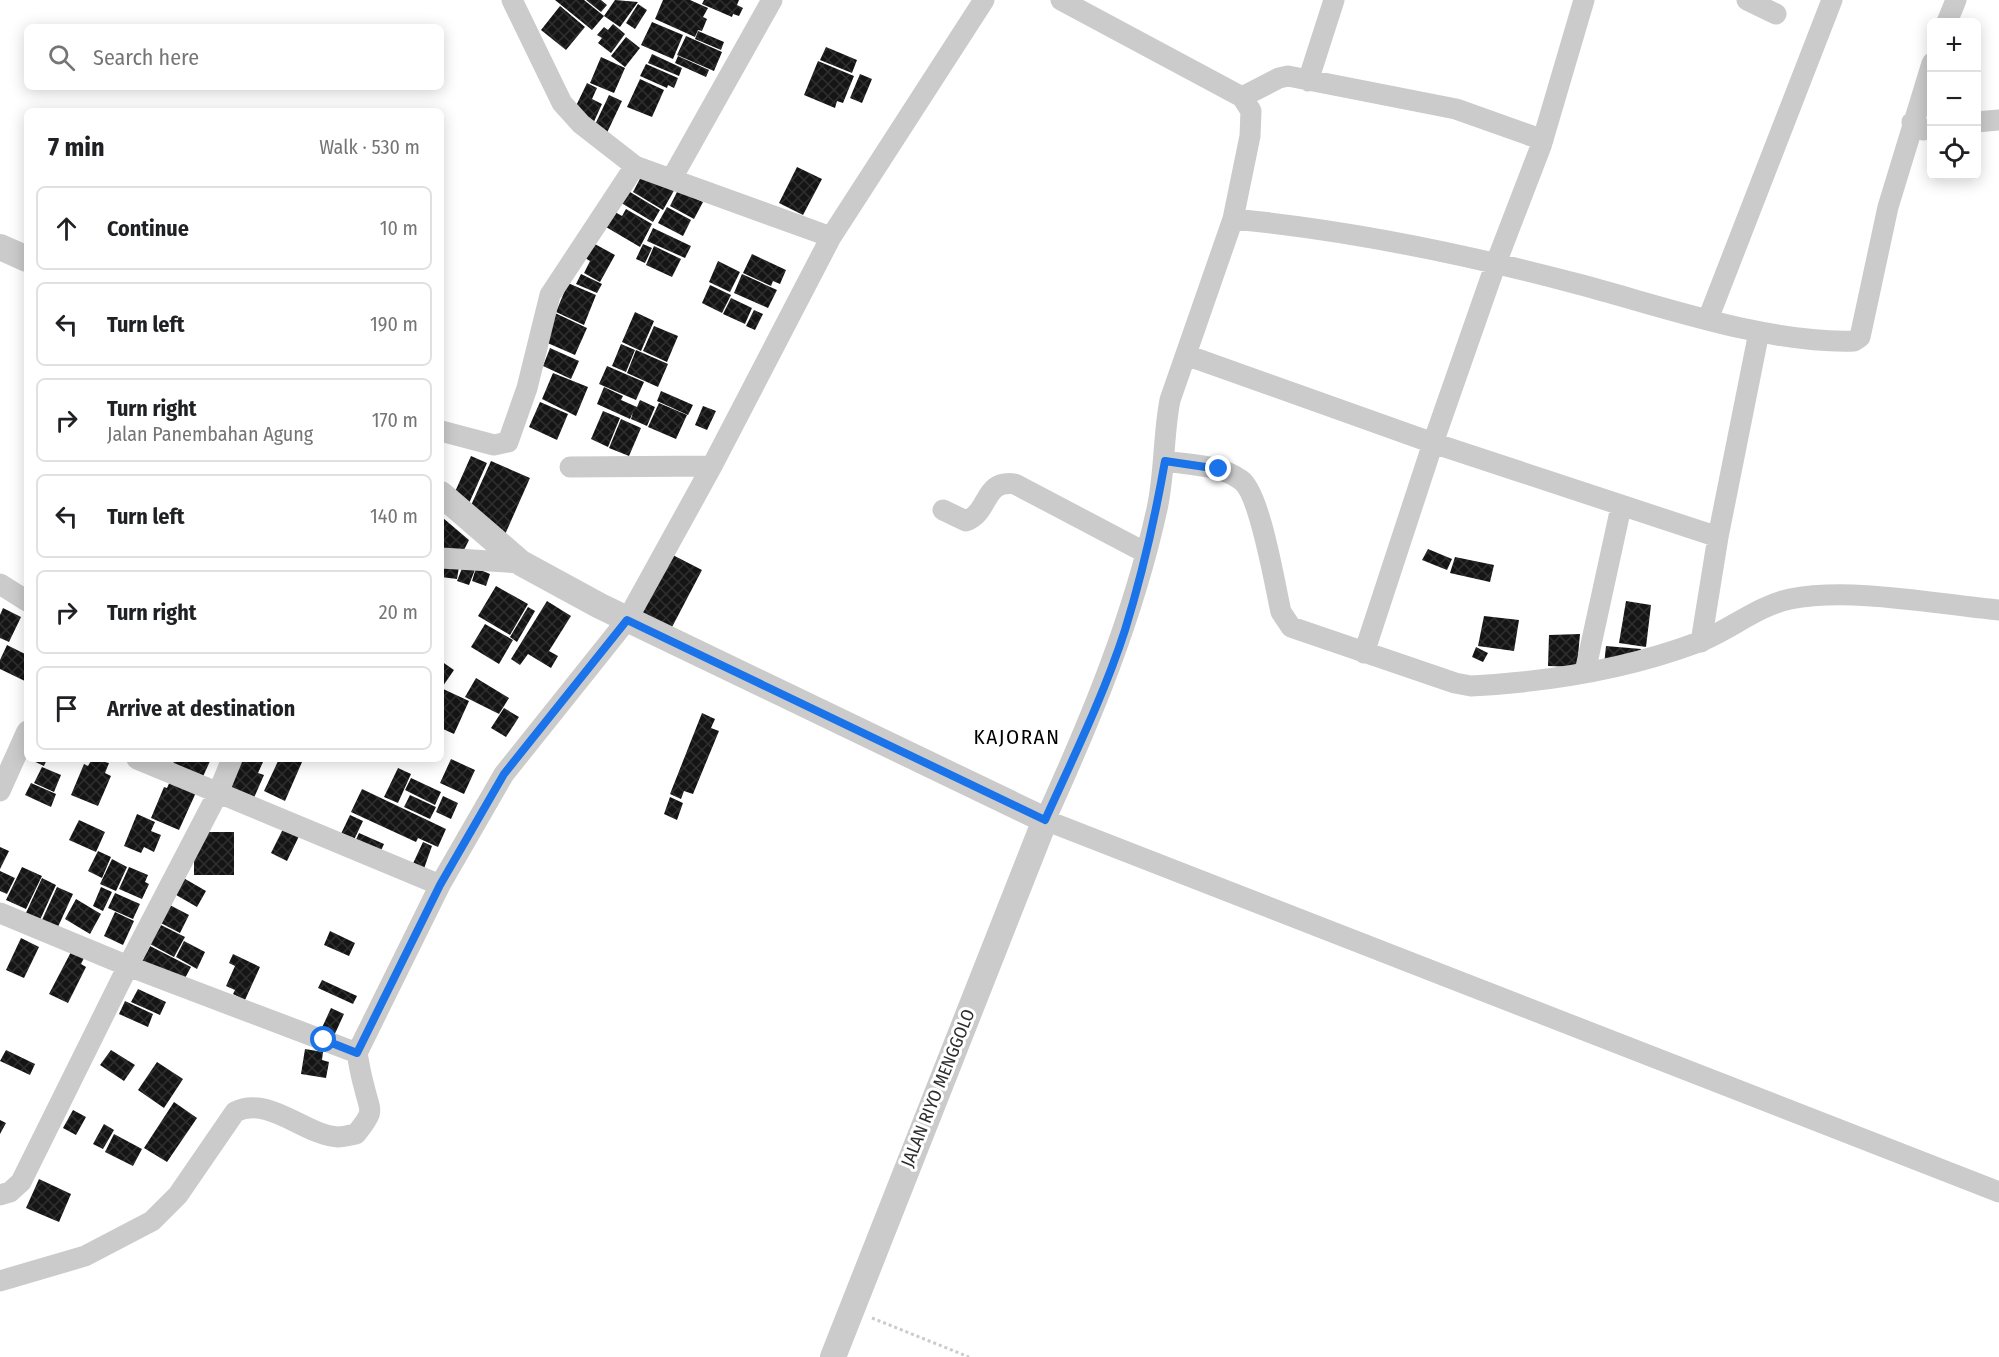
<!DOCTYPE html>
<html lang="en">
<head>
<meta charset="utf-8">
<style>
	:root { --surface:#fff; --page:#f6f6f6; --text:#202124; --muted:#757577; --line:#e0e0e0 }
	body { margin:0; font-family:"Fira Sans Condensed",sans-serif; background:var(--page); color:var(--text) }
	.controls { position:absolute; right:18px; top:18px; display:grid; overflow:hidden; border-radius:9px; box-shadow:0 3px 15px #0003 }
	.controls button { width:54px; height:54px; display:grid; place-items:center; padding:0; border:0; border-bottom:2px solid var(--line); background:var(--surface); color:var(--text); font:30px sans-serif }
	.stop { position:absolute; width:18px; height:18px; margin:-14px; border:4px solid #1a73e8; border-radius:50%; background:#fff }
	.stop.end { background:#1a73e8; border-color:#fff; box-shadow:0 2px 6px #0008 }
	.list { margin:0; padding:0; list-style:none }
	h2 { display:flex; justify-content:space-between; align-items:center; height:78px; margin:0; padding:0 24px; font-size:26px }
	h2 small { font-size:20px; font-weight:400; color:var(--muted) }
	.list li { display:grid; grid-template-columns:39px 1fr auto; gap:18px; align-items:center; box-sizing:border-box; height:84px; margin:0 12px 12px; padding:0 12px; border:2px solid var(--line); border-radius:9px }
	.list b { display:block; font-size:22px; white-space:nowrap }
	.list p { margin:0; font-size:20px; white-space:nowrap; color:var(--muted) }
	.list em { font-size:20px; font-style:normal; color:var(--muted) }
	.icon { flex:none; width:33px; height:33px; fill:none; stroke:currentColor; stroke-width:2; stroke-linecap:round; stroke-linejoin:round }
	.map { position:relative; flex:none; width:1999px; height:1357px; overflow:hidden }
	.search { position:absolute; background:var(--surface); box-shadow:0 3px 15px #0003; left:24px; top:24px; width:420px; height:66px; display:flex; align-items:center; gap:15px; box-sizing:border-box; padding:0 21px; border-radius:9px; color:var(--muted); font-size:22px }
	.panel { position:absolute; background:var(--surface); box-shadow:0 3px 15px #0003; left:24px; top:108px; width:420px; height:654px; border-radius:9px }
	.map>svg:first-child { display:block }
	.building { fill:url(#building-cross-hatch) }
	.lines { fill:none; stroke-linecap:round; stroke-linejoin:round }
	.path { stroke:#cbcbcb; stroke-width:3; stroke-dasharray:3 3; stroke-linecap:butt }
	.minor { stroke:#cbcbcb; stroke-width:21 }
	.tertiary { stroke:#cbcbcb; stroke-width:26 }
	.route { stroke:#1a73e8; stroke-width:8 }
	.labels { text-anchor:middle; stroke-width:6; stroke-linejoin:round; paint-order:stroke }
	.street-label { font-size:18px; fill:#2e2e2e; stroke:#fff }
	.quarter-label { font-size:21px; letter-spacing:1.5px; fill:#000; stroke:#fff }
</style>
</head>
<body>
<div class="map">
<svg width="1999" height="1357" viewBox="0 0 1999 1357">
	<defs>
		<pattern id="building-cross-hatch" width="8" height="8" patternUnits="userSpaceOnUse" patternTransform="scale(1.5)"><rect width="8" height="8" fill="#151515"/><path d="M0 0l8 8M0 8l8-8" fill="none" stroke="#2f2f2f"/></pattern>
	</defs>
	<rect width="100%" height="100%" fill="#fff"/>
	<path class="building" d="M555 0H584L604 16 592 30Z
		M586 0H601L607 5 601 12Z
		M615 0 638 2 620 27 604 16Z
		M663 0H690L708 8 703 17 707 19 702 31 698 30 695 37 655 19Z
		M704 0H739L737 5 743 8 739 16 733 14 732 17 702 4Z
		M638 4 647 10 635 29 626 23Z
		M560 6 585 27 566 50 541 30Z
		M652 22 683 35 673 59 641 45Z
		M613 24 625 34 611 53 598 43 602 38 597 35 604 27 608 30Z
		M698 31 724 42 721 50 695 39Z
		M686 36 722 52 714 71 677 55Z
		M626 37 640 48 625 67 611 56Z
		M826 47 857 60 852 73 820 60Z
		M652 54 682 68 679 76 648 63Z
		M678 56 709 70 706 77 675 63Z
		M601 57 625 68 614 93 590 83Z
		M818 61 854 76 843 103 837 101 835 108 804 95Z
		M646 64 678 78 674 88 668 85 667 88 640 76Z
		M860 74 872 79 862 103 850 98Z
		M640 79 664 90 652 117 627 107Z
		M587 83 597 88 592 99 602 104 592 126 575 108Z
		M609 95 622 101 605 137 592 131Z
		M797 167 822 179 803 215 779 203Z
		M643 173 676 187 663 210 633 192Z
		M625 189 660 210 653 222 618 201Z
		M678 190 703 202 694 219 670 206Z
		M667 207 691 220 683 236 658 223Z
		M626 209 652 224 640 247 606 227 615 212 622 216Z
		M653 228 691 246 685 258 647 241Z
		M593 243 615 255 600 282 584 273 590 261 585 258Z
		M643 244 652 248 645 263 636 259Z
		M654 246 681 259 672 277 646 265Z
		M752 254 786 270 780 284 773 281 771 286 743 273Z
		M718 261 740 272 730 292 709 282Z
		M581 274 602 284 597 293 576 284Z
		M742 274 777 290 768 308 734 293Z
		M568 283 596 295 584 325 556 312Z
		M710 285 731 295 722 313 702 303Z
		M731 298 752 308 745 324 723 314Z
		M754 310 763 314 755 330 746 326Z
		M635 312 654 321 641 351 622 342Z
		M555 313 587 328 575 355 543 341Z
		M654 326 678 336 667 362 643 351Z
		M621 344 635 350 626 372 612 366Z
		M550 348 579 361 571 379 543 366Z
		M636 350 668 364 658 387 627 373Z
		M607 366 644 382 636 400 599 384Z
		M553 373 588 387 576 416 542 399Z
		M604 387 623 396 621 400 637 407 640 400 655 407 647 426 631 419 633 412 630 419 597 404Z
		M661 391 693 405 688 415 657 401Z
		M540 402 568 414 557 440 529 427Z
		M659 403 687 415 676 439 648 427Z
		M703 406 716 411 707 430 695 425Z
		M603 411 620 418 608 447 591 439Z
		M621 419 641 428 629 456 609 448Z
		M471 456 487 463 466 510 450 503Z
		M491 461 530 478 503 539 468 512Z
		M443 518 469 540 461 556 441 547Z
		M1428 549 1452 559 1447 570 1422 560Z
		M665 551 702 570 671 629 635 610Z
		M1455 557 1494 565 1490 582 1450 573Z
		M464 563 476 567 469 585 457 581Z
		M441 564 459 567 457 579 441 577Z
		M476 568 490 574 486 586 472 581Z
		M496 586 528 604 510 635 478 616Z
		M547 601 571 616 549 651 558 656 551 668 528 654 520 665 511 659Z
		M1626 601 1651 605 1646 647 1619 643Z
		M528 607 535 611 517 642 510 637Z
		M3 608 21 617 9 642 0 638V615Z
		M1484 616 1519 620 1514 651 1478 646Z
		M485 624 513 640 499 664 471 647Z
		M1580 634 1577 667 1548 666 1549 635Z
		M7 645 27 655V682L0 669V660Z
		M1606 646 1641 649 1639 656 1604 665Z
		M1476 647 1488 653 1483 662 1472 657Z
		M441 661 454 670 443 686 441 685Z
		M476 678 509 698 499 714 465 697Z
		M441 688 469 701 454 734 441 728Z
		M504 708 519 717 506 737 491 728Z
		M702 713 715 719 711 728 719 731 693 794 684 791 681 799 670 794Z
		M29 759H47L44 766Z
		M92 759 109 763 105 773 111 776 98 806 71 795 84 764 88 766Z
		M175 759H211L200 783 170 770Z
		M236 759H256L263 762 258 773 264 775 253 800 223 787Z
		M279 759H295L302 762 285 801 264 791Z
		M451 759 475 770 464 794 440 783Z
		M42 767 61 775 54 792 34 783Z
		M398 768 411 774 398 803 384 797Z
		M172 777 198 788 179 830 151 818 164 787 167 788Z
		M411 778 441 792 435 805 405 790Z
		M31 783 56 794 51 807 25 795Z
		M362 789 446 829 438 847 418 838 416 842 351 812Z
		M410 795 436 807 430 819 404 807Z
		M443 796 458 803 451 819 436 812Z
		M670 797 683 803 677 820 664 814Z
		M137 814 155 822 151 831 161 835 154 852 144 847 141 853 124 846Z
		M350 815 363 821 352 844 339 838Z
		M79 820 105 832 96 852 69 840Z
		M285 825 301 832 287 861 271 853Z
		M203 832H234V875H194V842Z
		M359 833 384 844 378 857 353 846Z
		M423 842 432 846 421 877 409 872Z
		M0 847 9 851 0 869Z
		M98 851 111 857 102 878 88 871Z
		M112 859 127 867 116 891 100 884Z
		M22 867 42 876 26 909 6 900Z
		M129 867 148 875 145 882 149 884 142 899 119 889Z
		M0 871 15 878 7 894 0 891Z
		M180 876 206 891 197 907 171 892Z
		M42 878 56 885 39 922 25 915Z
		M57 887 73 894 57 929 41 922Z
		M101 887 112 892 103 911 93 906Z
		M115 893 140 904 133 919 108 908Z
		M76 899 101 914 90 934 65 919Z
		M164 902 189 915 180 933 155 920Z
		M115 912 134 921 123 945 104 936Z
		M161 925 185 937 174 957 150 944Z
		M330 931 355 943 349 956 324 945Z
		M21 938 39 947 24 978 6 970Z
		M184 941 205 952 197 969 176 957Z
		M150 946 191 967 184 980 141 963Z
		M71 952 84 958 81 964 86 967 68 1003 49 994Z
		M233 954 260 967 245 1000 233 994 235 990 226 986 235 966 229 963Z
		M322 980 357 996 353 1004 318 988Z
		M138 989 166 1002 160 1015 131 1002Z
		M125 1001 153 1014 148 1027 119 1014Z
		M331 1008 344 1014 333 1038 320 1032Z
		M305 1049 323 1052 322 1060 329 1062 326 1078 301 1074Z
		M6 1050 35 1064 30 1075 0 1061Z
		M111 1050 135 1065 124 1081 100 1065Z
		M157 1062 183 1079 164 1108 138 1090Z
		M174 1102 197 1118 167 1162 144 1148Z
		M73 1110 86 1117 76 1135 63 1128Z
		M0 1120 6 1123 0 1134Z
		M104 1124 114 1130 103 1149 93 1144Z
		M114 1134 142 1149 133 1166 105 1152Z
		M39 1179 71 1194 59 1222 26 1208Z"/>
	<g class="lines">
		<path class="path" d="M872 1318 969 1357"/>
		<path class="minor" d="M1061 0 1242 97 1251 111 1250 136 1233 219 1170 400C1163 436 1165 473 1157 509 1133 618 1091 719 1045 820L1999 1192
			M1747 0 1776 14
			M1947 22 1956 0
			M1308 81 1334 0
			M1242 97 1279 78 1288 76 1456 109 1543 140
			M1912 122 1923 130 1932 128
			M1976 122 1999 120
			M635 166 831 237
			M672 178 772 0
			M1233 219C1349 230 1465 254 1578 284 1662 306 1767 344 1854 341L1860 337 1888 207 1932 63
			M1708 319 1832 0
			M1186 355 1433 443 1718 537
			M441 431 494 445 508 442 527 388 550 295 635 166 581 124 562 103 512 0
			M1165 461C1190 465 1221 465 1241 480 1260 493 1275 586 1281 612L1291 627 1455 683 1471 686C1548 682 1627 669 1699 642 1730 630 1757 606 1790 599 1852 587 1935 604 1999 610
			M570 467 712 466
			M943 510 966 521C990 512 983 479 1015 484L1146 553
			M441 558 521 563
			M0 584 27 601
			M1701 642 1718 537 1759 332
			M1364 653 1433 443 1496 263 1541 146 1584 0
			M1585 672 1621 507
			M137 759 440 885
			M0 791 27 731
			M0 913 128 966 357 1053 440 885 504 774 627 620 712 466 831 237 984 0
			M0 1195 10 1192 21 1182 128 966 218 793 232 759
			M0 1281 85 1256 152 1221 178 1195 235 1112C269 1095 304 1135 338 1137 344 1137 351 1135 356 1134 376 1109 370 1113 364 1086 361 1076 359 1064 357 1053"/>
		<path class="tertiary" d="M0 247 27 259
			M441 494 521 563 600 606 1045 820 833 1357"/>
	</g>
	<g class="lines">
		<path class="route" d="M324 1040 357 1053 440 885 504 774 627 620 1045 820C1073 758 1104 695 1125 630 1142 575 1155 518 1165 461L1219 469"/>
	</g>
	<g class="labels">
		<g class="street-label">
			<text transform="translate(938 1088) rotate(-68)" y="6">JALAN RIYO MENGGOLO</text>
		</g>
		<g class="quarter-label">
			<text x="1017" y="744">KAJORAN</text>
		</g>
	</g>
</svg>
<div class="controls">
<button>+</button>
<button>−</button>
<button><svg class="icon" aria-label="locate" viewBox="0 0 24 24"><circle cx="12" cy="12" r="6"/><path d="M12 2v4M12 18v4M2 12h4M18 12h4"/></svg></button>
</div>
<div class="stop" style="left:324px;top:1040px"></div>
<div class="stop end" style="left:1219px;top:469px"></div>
<div class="search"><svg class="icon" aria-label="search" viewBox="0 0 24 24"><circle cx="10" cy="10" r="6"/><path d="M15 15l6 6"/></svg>Search here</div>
<section class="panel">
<h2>7 min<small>Walk · 530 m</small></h2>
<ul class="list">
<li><svg class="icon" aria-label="ahead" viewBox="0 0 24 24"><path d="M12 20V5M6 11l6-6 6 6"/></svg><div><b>Continue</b></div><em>10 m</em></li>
<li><svg class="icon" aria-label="left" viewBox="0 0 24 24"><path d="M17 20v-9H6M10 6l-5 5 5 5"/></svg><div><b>Turn left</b></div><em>190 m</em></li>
<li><svg class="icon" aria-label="right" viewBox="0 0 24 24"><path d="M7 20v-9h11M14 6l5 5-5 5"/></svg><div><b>Turn right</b><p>Jalan Panembahan Agung</p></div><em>170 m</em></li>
<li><svg class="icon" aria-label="left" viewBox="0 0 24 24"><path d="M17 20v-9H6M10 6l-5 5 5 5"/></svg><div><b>Turn left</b></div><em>140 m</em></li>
<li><svg class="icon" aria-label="right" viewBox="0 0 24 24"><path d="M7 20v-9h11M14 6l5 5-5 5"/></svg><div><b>Turn right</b></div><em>20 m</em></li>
<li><svg class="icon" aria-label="arrive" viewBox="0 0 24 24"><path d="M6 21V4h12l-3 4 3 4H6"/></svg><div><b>Arrive at destination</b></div></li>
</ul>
</section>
</div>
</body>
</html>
